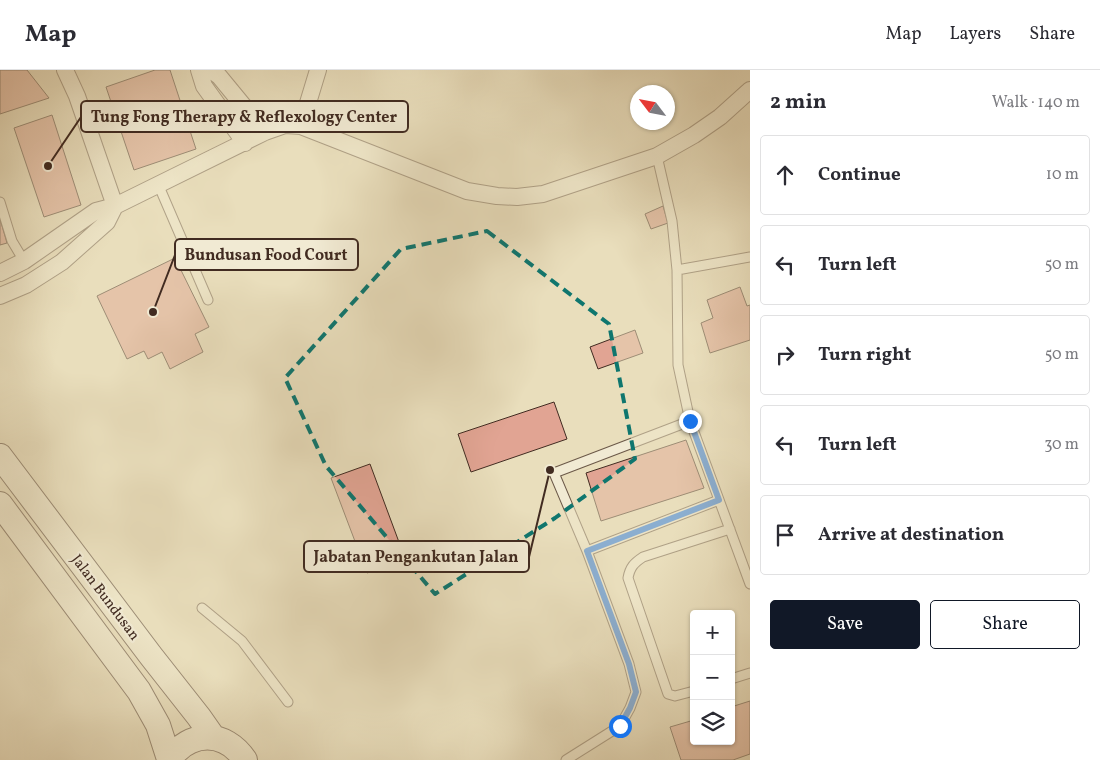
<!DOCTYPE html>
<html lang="en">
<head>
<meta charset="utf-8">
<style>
	:root { --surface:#fff; --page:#f7f7f7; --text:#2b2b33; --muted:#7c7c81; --line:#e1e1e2; --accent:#111827 }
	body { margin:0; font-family:Vollkorn,serif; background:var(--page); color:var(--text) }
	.controls { position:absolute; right:15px; bottom:15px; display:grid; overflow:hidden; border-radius:5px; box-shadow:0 1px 4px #0004 }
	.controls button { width:45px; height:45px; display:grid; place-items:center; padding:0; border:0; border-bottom:1px solid var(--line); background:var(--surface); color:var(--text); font:25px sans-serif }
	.compass { position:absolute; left:630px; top:15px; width:45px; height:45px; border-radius:50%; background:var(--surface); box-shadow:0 1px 4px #0004; rotate:302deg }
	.stop { position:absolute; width:15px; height:15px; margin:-11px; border:4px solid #1a73e8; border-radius:50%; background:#fff }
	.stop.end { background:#1a73e8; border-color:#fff; box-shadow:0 1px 5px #0008 }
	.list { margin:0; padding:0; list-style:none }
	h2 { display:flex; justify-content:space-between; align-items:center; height:65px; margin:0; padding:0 20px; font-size:21px }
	h2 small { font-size:16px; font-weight:400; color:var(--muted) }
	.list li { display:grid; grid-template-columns:32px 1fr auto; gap:15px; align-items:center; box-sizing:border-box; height:80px; margin:0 10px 10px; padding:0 10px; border:1px solid var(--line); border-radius:5px }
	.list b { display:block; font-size:19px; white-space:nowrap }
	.list em { font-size:16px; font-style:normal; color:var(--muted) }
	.actions { display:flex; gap:10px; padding:15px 20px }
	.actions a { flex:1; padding:11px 0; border:1px solid var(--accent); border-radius:5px; text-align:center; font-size:18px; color:var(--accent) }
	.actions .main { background:var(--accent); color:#fff }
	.icon { flex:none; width:28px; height:28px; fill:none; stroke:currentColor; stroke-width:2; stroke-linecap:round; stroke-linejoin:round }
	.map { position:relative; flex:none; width:750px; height:690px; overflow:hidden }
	header { display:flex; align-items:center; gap:30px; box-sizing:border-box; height:70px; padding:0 25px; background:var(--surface); border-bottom:1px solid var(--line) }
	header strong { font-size:24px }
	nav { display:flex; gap:28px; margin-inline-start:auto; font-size:18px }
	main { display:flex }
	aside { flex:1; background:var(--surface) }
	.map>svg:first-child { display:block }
	.building { fill:#e1a493; stroke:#412b21 }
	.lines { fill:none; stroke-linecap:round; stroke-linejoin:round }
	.lane-casing { stroke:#6b5848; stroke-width:11 }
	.street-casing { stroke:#6b5848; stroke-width:18 }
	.secondary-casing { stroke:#412b21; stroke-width:26 }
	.lane { stroke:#f1ead3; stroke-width:9 }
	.street { stroke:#f1ead3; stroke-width:16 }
	.secondary { stroke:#f1ead3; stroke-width:24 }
	.route { stroke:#1a73e8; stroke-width:6 }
	.marked { fill:none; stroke:#0f766e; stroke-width:4; stroke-dasharray:10 6; stroke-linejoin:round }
	.labels { text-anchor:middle; stroke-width:4.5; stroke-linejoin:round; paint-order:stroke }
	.street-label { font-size:15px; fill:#412b21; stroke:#f1ead3 }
	.leader { fill:none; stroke:#412b21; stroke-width:2 }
	.callout-dot { fill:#412b21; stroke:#f1ead3; stroke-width:2 }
	.callout { fill:#f1ead3; stroke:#412b21; stroke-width:2 }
	.callout-label { font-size:16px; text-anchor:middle; font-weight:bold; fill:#412b21 }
</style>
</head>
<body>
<header>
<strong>Map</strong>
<nav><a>Map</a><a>Layers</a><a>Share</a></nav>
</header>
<main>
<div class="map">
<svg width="750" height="690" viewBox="0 0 750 690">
	<rect width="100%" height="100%" fill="#e9debc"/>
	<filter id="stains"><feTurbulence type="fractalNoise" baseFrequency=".004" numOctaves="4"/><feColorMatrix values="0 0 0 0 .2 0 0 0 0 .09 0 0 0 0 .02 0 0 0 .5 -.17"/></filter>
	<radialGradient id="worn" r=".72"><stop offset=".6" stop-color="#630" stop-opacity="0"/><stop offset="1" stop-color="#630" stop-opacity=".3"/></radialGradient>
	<path class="building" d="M0 0H27L49 28 0 44Z
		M155 0H170L196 79 134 100 106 17Z
		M52 45 81 135 44 147 14 58Z
		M663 136 668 153 651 159 645 144Z
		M0 149 7 173 0 175Z
		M175 188 209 257 195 264 203 282 170 299 162 282 148 289 144 281 127 289 97 226Z
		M740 217 747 236 750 235V270L710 283 701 253 713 248 707 230Z
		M635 260 643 283 598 299 590 277Z
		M554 332 567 369 471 402 458 364Z
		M686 370 704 418 601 451 586 403Z
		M370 394 406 491 367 503 331 408Z
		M750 631V684L733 690H681L670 657 694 650V671H731V637Z"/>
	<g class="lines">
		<g class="lane-casing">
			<path id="lane" d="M657 86 672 151 677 200 678 295 690 351 750 514
				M158 114 208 230
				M0 132 12 171 24 191
				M677 200 750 187
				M587 481 719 430
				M202 538 242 571 288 632
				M731 609 750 603
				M694 621 675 626 668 624 628 508C630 497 634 493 643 487L730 459
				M566 690 620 656 630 638 636 622 629 594 587 481 554 403 690 351"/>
		</g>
		<g class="street-casing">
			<path id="street" d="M199 0 204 16 245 73
				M211 0 219 6 265 62
				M301 56 318 0
				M0 203 24 191 96 141 115 136 265 62 285 55 301 56 467 121 497 126 517 127 543 124 657 86 694 65 720 47 750 20
				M0 226 26 215 62 192 107 152 115 136 77 26 65 0"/>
		</g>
		<g class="secondary-casing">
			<path id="secondary" d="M0 386 151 586 199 647 213 667
				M0 434 139 621 158 655 169 689
				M169 690C190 660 225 660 245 690"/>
		</g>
		<use href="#lane" class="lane"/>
		<use href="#street" class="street"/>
		<use href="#secondary" class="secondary"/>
	</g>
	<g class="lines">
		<path class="route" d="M620 656 630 638 636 622 629 594 587 481 719 430 690 351"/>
	</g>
	<path d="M0 0H750V690H0ZM487 161 609 254 635 389 555 448 435 524 326 396 285 308 401 179Z" fill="#e9debc" fill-opacity=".55" fill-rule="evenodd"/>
	<path class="marked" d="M487 161 609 254 635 389 555 448 435 524 326 396 285 308 401 179Z"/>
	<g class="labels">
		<g class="street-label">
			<text transform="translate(106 527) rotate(53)" y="5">Jalan Bundusan</text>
		</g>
	</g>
	<path class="leader" d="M48 96L81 47M153 242L175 185M550 400L529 487"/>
	<g class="callout-dot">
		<circle cx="48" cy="96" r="5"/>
		<circle cx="153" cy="242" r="5"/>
		<circle cx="550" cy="400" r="5"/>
	</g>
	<g class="callout">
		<rect x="81" y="31" width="327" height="31" rx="5"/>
		<rect x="175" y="169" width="183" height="31" rx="5"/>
		<rect x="304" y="471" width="225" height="31" rx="5"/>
	</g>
	<g class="callout-label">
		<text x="244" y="52">Tung Fong Therapy &amp; Reflexology Center</text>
		<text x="266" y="190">Bundusan Food Court</text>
		<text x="416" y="492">Jabatan Pengankutan Jalan</text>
	</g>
	<rect width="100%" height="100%" filter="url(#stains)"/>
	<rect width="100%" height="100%" fill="url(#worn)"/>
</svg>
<div class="controls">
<button>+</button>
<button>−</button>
<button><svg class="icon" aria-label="layers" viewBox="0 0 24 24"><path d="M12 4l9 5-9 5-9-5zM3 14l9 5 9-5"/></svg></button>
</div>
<svg class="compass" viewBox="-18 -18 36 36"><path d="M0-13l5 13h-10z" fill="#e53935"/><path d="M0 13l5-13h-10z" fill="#7c7c81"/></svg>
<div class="stop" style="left:620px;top:656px"></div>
<div class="stop end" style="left:690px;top:351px"></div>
</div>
<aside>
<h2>2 min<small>Walk · 140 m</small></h2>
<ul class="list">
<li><svg class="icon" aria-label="ahead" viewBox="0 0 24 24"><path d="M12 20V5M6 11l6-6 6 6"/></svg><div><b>Continue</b></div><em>10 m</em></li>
<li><svg class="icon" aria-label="left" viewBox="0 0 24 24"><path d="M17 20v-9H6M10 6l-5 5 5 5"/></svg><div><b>Turn left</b></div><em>50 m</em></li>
<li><svg class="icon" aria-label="right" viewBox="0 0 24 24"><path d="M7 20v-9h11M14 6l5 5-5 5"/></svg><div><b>Turn right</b></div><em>50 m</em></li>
<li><svg class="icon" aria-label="left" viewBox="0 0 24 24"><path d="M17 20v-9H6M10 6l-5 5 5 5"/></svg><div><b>Turn left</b></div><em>30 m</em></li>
<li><svg class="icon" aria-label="arrive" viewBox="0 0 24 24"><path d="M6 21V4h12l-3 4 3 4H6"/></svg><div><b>Arrive at destination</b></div></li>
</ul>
<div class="actions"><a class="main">Save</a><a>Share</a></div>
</aside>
</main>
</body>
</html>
